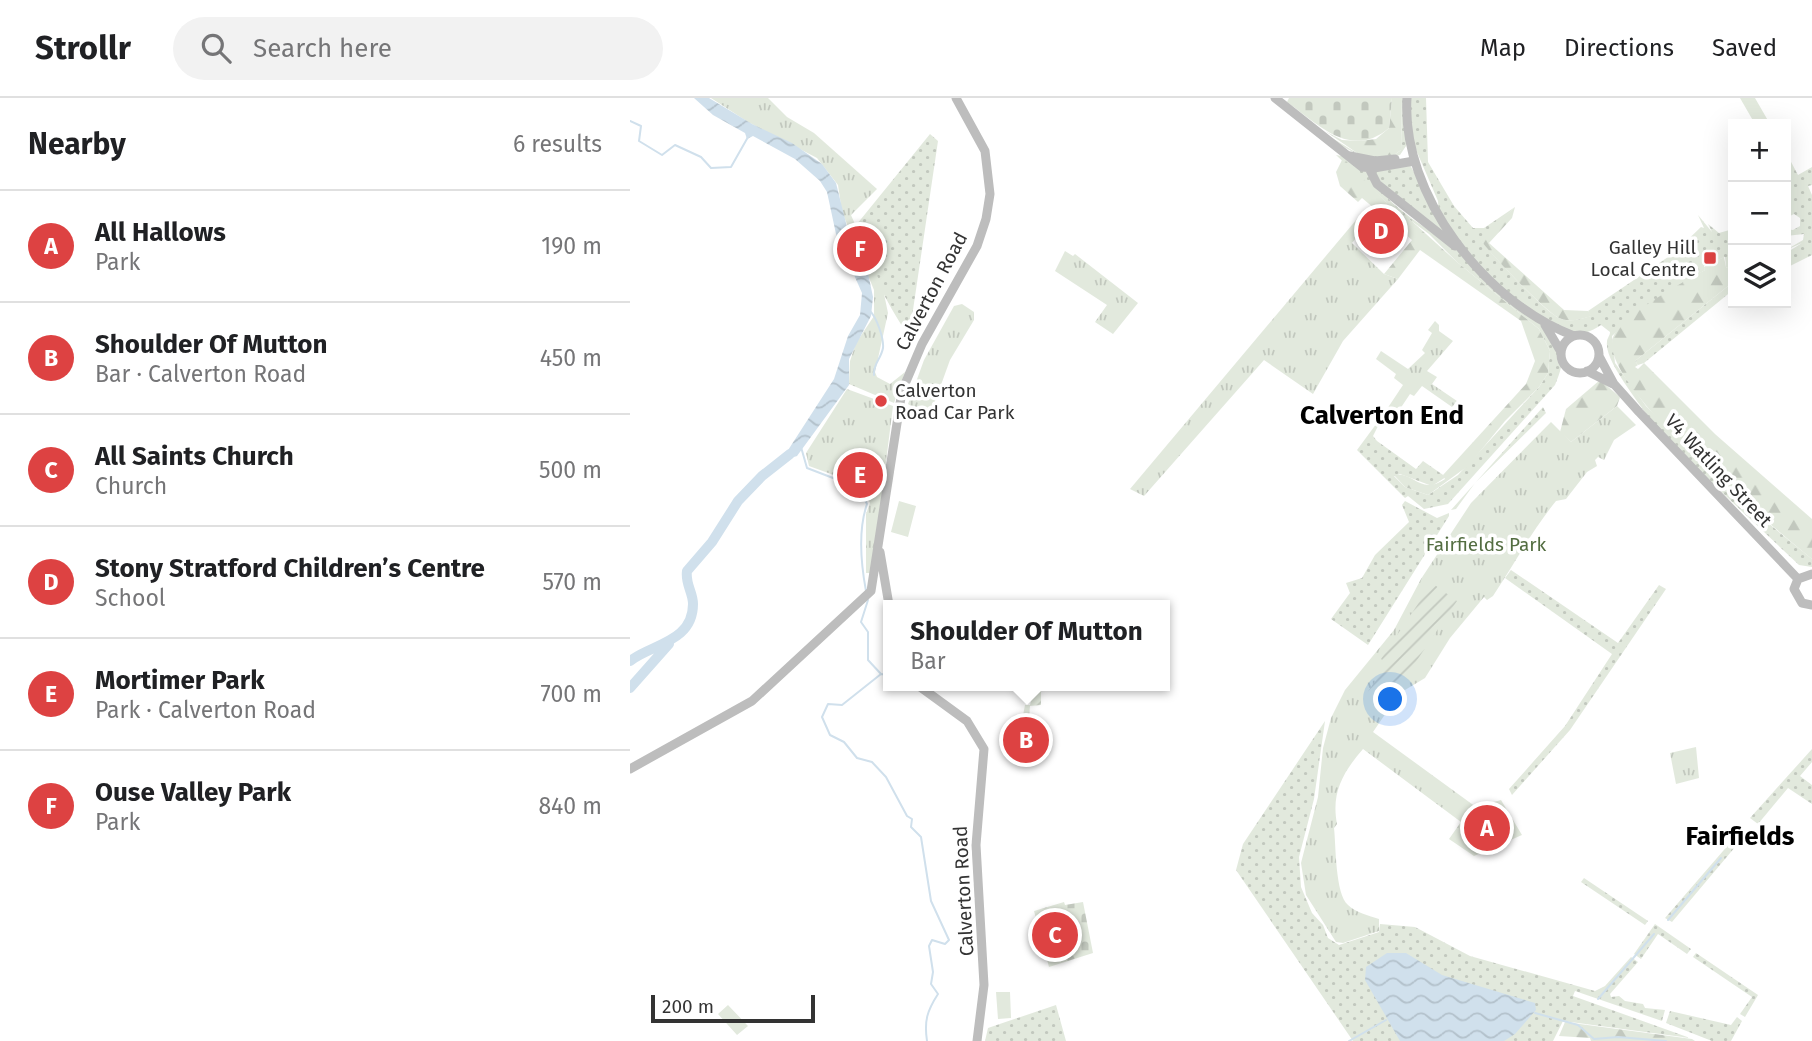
<!DOCTYPE html>
<html lang="en">
<head>
<meta charset="utf-8">
<style>
	:root { --surface:#fff; --page:#f2f2f2; --text:#202124; --muted:#757577; --line:#e0e0e0; --accent:#dd4242 }
	body { margin:0; font-family:"Fira Sans",sans-serif; background:var(--page); color:var(--text) }
	.controls { position:absolute; right:21px; top:21px; display:grid; overflow:hidden; border-radius:0px; box-shadow:0 7px 28px #0002 }
	.controls button { width:63px; height:63px; display:grid; place-items:center; padding:0; border:0; border-bottom:2px solid var(--line); background:var(--surface); color:var(--text); font:35px sans-serif }
	.scale { position:absolute; left:21px; bottom:18px; width:164px; box-sizing:border-box; padding-left:7px; border:4px solid #333; border-top:0; font-size:19px; line-height:24px; white-space:nowrap; color:#333; -webkit-text-stroke:5px #fff; paint-order:stroke }
	.you { position:absolute; left:761px; top:602px; width:24px; height:24px; margin:-18px; border:5px solid #fff; border-radius:50%; background:#1a73e8; box-shadow:0 0 0 10px #1a73e833 }
	.badge { display:grid; place-items:center; width:46px; height:46px; border-radius:50%; background:var(--accent); color:#fff; font-size:23px; font-weight:700 }
	.pin { position:absolute; translate:-50% -50%; border:4px solid #fff; box-shadow:0 2px 7px #0006 }
	.popup { position:absolute; left:253px; top:502px; width:287px; height:91px; box-sizing:border-box; display:grid; place-content:center; border-radius:0px; background:var(--surface); filter:drop-shadow(0 2px 5px #0005); font-size:23px; white-space:nowrap; color:var(--muted) }
	.popup b { font-size:26px; color:var(--text) }
	.popup::after { content:''; position:absolute; left:50%; top:100%; margin-left:-14px; border:14px solid transparent; border-top-color:var(--surface) }
	.list { margin:0; padding:0; list-style:none }
	h2 { display:flex; justify-content:space-between; align-items:center; height:91px; margin:0; padding:0 28px; font-size:30px }
	h2 small { font-size:23px; font-weight:400; color:var(--muted) }
	.list li { display:grid; grid-template-columns:46px 1fr auto; gap:21px; align-items:center; box-sizing:border-box; height:112px; padding:0 28px; border-top:2px solid var(--line) }
	.list b { display:block; font-size:26px; white-space:nowrap }
	.list p { margin:0; font-size:23px; white-space:nowrap; color:var(--muted) }
	.list em { font-size:23px; font-style:normal; color:var(--muted) }
	.icon { flex:none; width:38px; height:38px; fill:none; stroke:currentColor; stroke-width:2; stroke-linecap:round; stroke-linejoin:round }
	.map { position:relative; flex:none; width:1182px; height:943px; overflow:hidden }
	header { display:flex; align-items:center; gap:42px; box-sizing:border-box; height:98px; padding:0 35px; background:var(--surface); border-bottom:2px solid var(--line) }
	header strong { font-size:33px }
	nav { display:flex; gap:38px; margin-inline-start:auto; font-size:24px }
	.search { width:490px; height:63px; background:var(--page); display:flex; align-items:center; gap:18px; box-sizing:border-box; padding:0 24px; border-radius:38px; color:var(--muted); font-size:26px }
	main { display:flex }
	aside { flex:1; background:var(--surface) }
	.map>svg:first-child { display:block }
	.grass { fill:url(#grass-dots) }
	.forest { fill:url(#forest-firs) }
	.cemetery { fill:url(#cemetery-stones) }
	.park { fill:url(#park-tufts) }
	.garden { fill:url(#garden-furrows) }
	.pitch { fill:#e2e9dd }
	.water { fill:url(#water-waves) }
	.lines { fill:none; stroke-linecap:round; stroke-linejoin:round }
	.stream { stroke:#d0e0ec; stroke-width:2 }
	.river { stroke:#d0e0ec; stroke-width:10 }
	.secondary { stroke:#bdbdbd; stroke-width:9 }
	.poi-dot { fill:#dd4242; stroke:#fff; stroke-width:2.5 }
	.labels { text-anchor:middle; stroke-width:7; stroke-linejoin:round; paint-order:stroke }
	.poi-label { font-size:19px; fill:#333; stroke:#fff; text-anchor:end }
	.street-label { font-size:19px; fill:#333; stroke:#fff }
	.park-label { font-size:19px; fill:#536d41; stroke:#fff }
	.district-label { font-size:26px; font-weight:bold; fill:#000; stroke:#fff }
</style>
</head>
<body>
<header>
<strong>Strollr</strong>
<div class="search"><svg class="icon" aria-label="search" viewBox="0 0 24 24"><circle cx="10" cy="10" r="6"/><path d="M15 15l6 6"/></svg>Search here</div>
<nav><a>Map</a><a>Directions</a><a>Saved</a></nav>
</header>
<main>
<aside>
<h2>Nearby<small>6 results</small></h2>
<ul class="list">
<li><span class="badge">A</span><div><b>All Hallows</b><p>Park</p></div><em>190 m</em></li>
<li><span class="badge">B</span><div><b>Shoulder Of Mutton</b><p>Bar · Calverton Road</p></div><em>450 m</em></li>
<li><span class="badge">C</span><div><b>All Saints Church</b><p>Church</p></div><em>500 m</em></li>
<li><span class="badge">D</span><div><b>Stony Stratford Children’s Centre</b><p>School</p></div><em>570 m</em></li>
<li><span class="badge">E</span><div><b>Mortimer Park</b><p>Park · Calverton Road</p></div><em>700 m</em></li>
<li><span class="badge">F</span><div><b>Ouse Valley Park</b><p>Park</p></div><em>840 m</em></li>
</ul>
</aside>
<div class="map">
<svg width="1182" height="943" viewBox="0 0 1182 943">
	<defs>
		<pattern id="grass-dots" width="8" height="8" patternUnits="userSpaceOnUse" patternTransform="scale(1.75)"><rect width="8" height="8" fill="#e2e9dd"/><path d="M2 2h.1M6 6h.1" fill="none" stroke="#c2c8be" stroke-width="1.8" stroke-linecap="round"/></pattern>
		<pattern id="forest-firs" width="22" height="20" patternUnits="userSpaceOnUse" patternTransform="scale(1.75)"><rect width="22" height="20" fill="#e2e9dd"/><path d="M5 1l3.5 6h-7zM16 11l3.5 6h-7z" fill="#c2c8be"/></pattern>
		<pattern id="cemetery-stones" width="16" height="16" patternUnits="userSpaceOnUse" patternTransform="scale(1.75)"><rect width="16" height="16" fill="#e2e9dd"/><path d="M2 7V4a2 2 0 0 1 4 0v3zM10 15v-3a2 2 0 0 1 4 0v3z" fill="#c2c8be"/></pattern>
		<pattern id="park-tufts" width="24" height="20" patternUnits="userSpaceOnUse" patternTransform="scale(1.75)"><rect width="24" height="20" fill="#e2e9dd"/><path d="M3 7l-1-3M5 7V3M7 7l1-3M15 17l-1-3M17 17v-4M19 17l1-3" fill="none" stroke="#c2c8be"/></pattern>
		<pattern id="garden-furrows" width="10" height="10" patternUnits="userSpaceOnUse" patternTransform="scale(1.75)"><rect width="10" height="10" fill="#e2e9dd"/><path d="M-1 1l2-2M0 10L10 0M9 11l2-2" fill="none" stroke="#c2c8be"/></pattern>
		<pattern id="water-waves" width="16" height="10" patternUnits="userSpaceOnUse" patternTransform="scale(1.75)"><rect width="16" height="10" fill="#d0e0ec"/><path d="M0 5q4-4 8 0t8 0" fill="none" stroke="#b3c1cb"/></pattern>
	</defs>
	<rect width="100%" height="100%" fill="#fff"/>
	<path class="grass" d="M772 0H796L798 64 824 108 843 130H854L885 109 851 142C860 155 915 214 929 220 939 225 951 221 961 218L958 213 1044 155 1071 129 1074 130 1068 117 1082 134 1078 126 1089 135 1103 131V173L1096 169 1095 159 1074 168 1075 172 1009 213 982 238 985 265 1016 308 1121 411 1182 461V469L1169 467 1028 334C1017 313 974 265 977 244 977 240 980 238 980 234L971 227C947 242 941 237 916 228 930 254 938 257 925 287L818 406 794 411 778 398 775 400 727 352 755 314 743 338 747 343 786 371 793 363 816 379 802 388 770 376 764 378 775 389 798 397 828 377 909 289 918 275 920 253 909 231 827 164 799 136 756 104 706 57 754 66 738 69C745 101 799 133 827 149L754 88 743 73 780 67 809 119 808 103 778 33 776 48 770 57C739 66 718 54 694 35L730 57H764L771 52Z
		M300 36 308 43 279 239C256 204 237 167 227 126Z
		M1160 62 1168 77 1182 69V87L1178 88 1182 97V157L1156 170V155L1172 145 1156 152 1173 142 1174 136 1156 138V131L1163 132 1170 128V120L1164 116 1156 120V66Z
		M1103 184V192L1014 265 1008 267 1005 263Z
		M913 309 916 315 845 385 826 411 821 412Z
		M775 403 807 420 819 415V418L738 547 701 521 720 495 716 485 732 480 745 457 779 424 772 407Z
		M881 472 988 545 1029 487 1036 491 940 632 882 697 879 691 935 628 982 556 875 480Z
		M695 623 684 701 669 759 671 789 682 815 693 827 698 840 709 847 749 834 750 826 785 829 840 858 965 893 975 888 1001 859 1008 864 980 896 981 899 989 898 995 903 1013 906 1015 910 1035 912 1032 923 945 893 943 898 1060 940 933 923 923 943H723L606 772 613 746Z
		M1182 651V664L1170 678 1182 687V706L1158 690 1128 726 1120 720Z
		M1106 738 1111 742 1042 824 1035 820Z
		M954 780 1018 823 1015 827 951 784Z
		M1025 826 1061 851 1057 856 1028 836 1011 861 1004 856Z
		M1066 855 1128 897 1115 919 1110 916 1122 899 1063 859Z
		M426 907 436 943H355L358 930Z
		M1040 913 1101 927 1107 919 1112 923 1101 943H1082L1036 925Z"/>
	<path class="forest" d="M762 0H772L771 52 764 57H730L695 33 712 42 729 43 746 41 759 30Z
		M713 60 756 104 764 107 827 164 909 231 920 253 918 275 909 289 875 323 838 368 798 397 775 389 764 377C784 373 790 398 815 381L813 377 896 286 905 263 891 223 790 152 768 181 754 176 782 142 732 100 728 104 710 88 706 74Z
		M885 109 882 120 859 145 934 212 958 213 962 218C951 221 940 225 929 220 916 214 859 155 850 141Z
		M1094 159 1096 169 1103 173V184L1005 263 1008 267 1005 269 1008 271 1014 265 1085 336 1182 421V461C1145 430 961 282 984 237 994 216 1053 184 1075 172L1074 169Z
		M970 282 990 299 987 308 941 344 930 334 936 311Z
		M935 924 1062 941 1065 943H961L960 940 929 938Z"/>
	<path class="cemetery" d="M659 0H762L759 30C721 62 689 27 657 4Z
		M434 804 435 807 453 804 463 855 419 869 404 813Z"/>
	<path class="park" d="M81 0H138L157 19 184 35 247 91 221 117 253 191 258 215 245 274 247 279 260 286 275 274 264 305 219 286 220 263 226 245 244 218V192L212 114 208 87 187 60 118 24Z
		M1110 0H1125L1140 26H1125Z
		M732 115 740 123 722 145 754 176 768 181 713 243 683 296 634 262 514 398 500 391Z
		M435 153 443 158 445 156 508 205 483 236 465 224 477 207 425 173Z
		M332 206 344 214V222L320 262 299 320 278 306 294 262 324 208Z
		M805 223 809 227V233L823 243 797 273 807 279 802 286 827 303 822 309 792 288 784 298 780 296 766 317 757 311 773 287 764 280 766 276 746 261 751 253 778 271 795 255 792 252 802 235 798 232Z
		M217 291 263 308 242 475H236V416L240 405 231 387 179 368 176 355Z
		M987 308 1006 327 984 342 974 362 968 359 965 362 967 368 957 374 936 401 926 403C901 434 885 465 863 498L857 502 854 499 820 540 795 580 765 598 761 596 758 612 743 634 846 709 871 702 892 737 844 758 819 741 831 724 733 651C713 674 701 695 707 726L704 730C706 747 705 796 718 807 725 814 739 818 749 821V833L713 845 706 844 676 797 671 765 688 699 693 650 701 620 715 592 764 532 791 481 841 405 921 324 941 344Z
		M1066 649 1069 680 1046 686 1040 655Z"/>
	<path class="garden" d="M802 485 827 503 779 574 745 601 737 595 757 566 751 561Z
		M411 588V607L400 608 398 630 390 633 395 607H400L405 589Z"/>
	<path class="pitch" d="M269 403 286 408 278 439 261 434Z
		M366 894H380L381 920 368 921Z
		M98 907 118 928 107 937 88 916Z"/>
	<path class="water" d="M64 0H79L122 26 162 45 192 66 206 85 217 129 238 175 243 199 241 218 219 261V287L167 358 151 363 204 281 218 238 230 217 232 195 206 136 197 94 190 83 165 61 123 38 117 41 115 35 83 17Z
		M757 855H776L812 877 905 905 906 912 885 936 874 943H770L735 882 736 869Z"/>
	<g class="lines">
		<path class="stream" d="M0 23 11 28 9 43 32 57 45 47 71 59 81 70 101 69 118 39
			M240 213C247 220 254 241 253 250 251 261 243 266 244 277
			M171 349 177 370 229 390 237 406C228 432 231 466 236 493
			M238 502 231 524 238 534V562L251 576 258 577
			M251 576 212 607 198 606 192 619 200 637 214 644 227 660 242 664 256 679 277 718 282 721 281 729 291 739 301 803 319 842 315 846 302 842 299 848 303 874 301 886 308 896C297 913 294 923 297 943
			M1038 822 1091 760
			M968 901 1024 836
			M905 915 948 927 964 941 988 939 1036 943
			M719 943 756 922"/>
		<path class="river" d="M0 563C22 546 63 544 63 506 63 494 55 486 57 473L82 444 108 403 132 378 160 356
			M0 590 39 546"/>
		<path class="secondary" d="M645 0 732 69 744 70 784 63
			M777 0C771 97 856 205 944 238
			M720 58 745 63 765 61
			M739 70 747 86 825 148
			M915 227 931 254
			M931 256a19 19 0 1 1 38 0a19 19 0 1 1-38 0Z
			M969 258 984 286 1009 314 1168 481
			M957 273 983 286
			M250 454 259 507
			M1182 476 1168 481 1164 491 1172 505 1182 507
			M289 588 337 623 354 651 346 747 354 887 347 943
			M0 671 122 603 241 493 272 293 292 246 347 148 356 121 360 96 355 53 326 0"/>
	</g>
	<g class="poi-dot">
		<rect x="1073" y="153" width="14" height="14" rx="3.5"/>
		<circle cx="251" cy="303" r="7"/>
	</g>
	<g class="labels">
		<g class="poi-label">
			<text x="1066" y="156">Galley Hill<tspan x="1066" dy="22">Local Centre</tspan></text>
			<text x="265" y="299" text-anchor="start">Calverton<tspan x="265" dy="22">Road Car Park</tspan></text>
		</g>
		<g class="street-label">
			<text transform="translate(301 193) rotate(-62)" y="7">Calverton Road</text>
			<text transform="translate(1089 372) rotate(47)" y="7">V4 Watling Street</text>
			<text transform="translate(333 793) rotate(-93)" y="7">Calverton Road</text>
		</g>
		<g class="park-label">
			<text x="856" y="453">Fairfields Park</text>
		</g>
		<g class="district-label">
			<text x="752" y="326">Calverton End</text>
			<text x="1110" y="747">Fairfields</text>
		</g>
	</g>
</svg>
<div class="controls">
<button>+</button>
<button>−</button>
<button><svg class="icon" aria-label="layers" viewBox="0 0 24 24"><path d="M12 4l9 5-9 5-9-5zM3 14l9 5 9-5"/></svg></button>
</div>
<div class="scale">200 m</div>
<div class="you"></div>
<div class="pin badge" style="left:857px;top:730px">A</div>
<div class="pin badge" style="left:396px;top:642px">B</div>
<div class="popup"><b>Shoulder Of Mutton</b>Bar</div>
<div class="pin badge" style="left:425px;top:837px">C</div>
<div class="pin badge" style="left:751px;top:133px">D</div>
<div class="pin badge" style="left:230px;top:377px">E</div>
<div class="pin badge" style="left:230px;top:151px">F</div>
</div>
</main>
</body>
</html>
